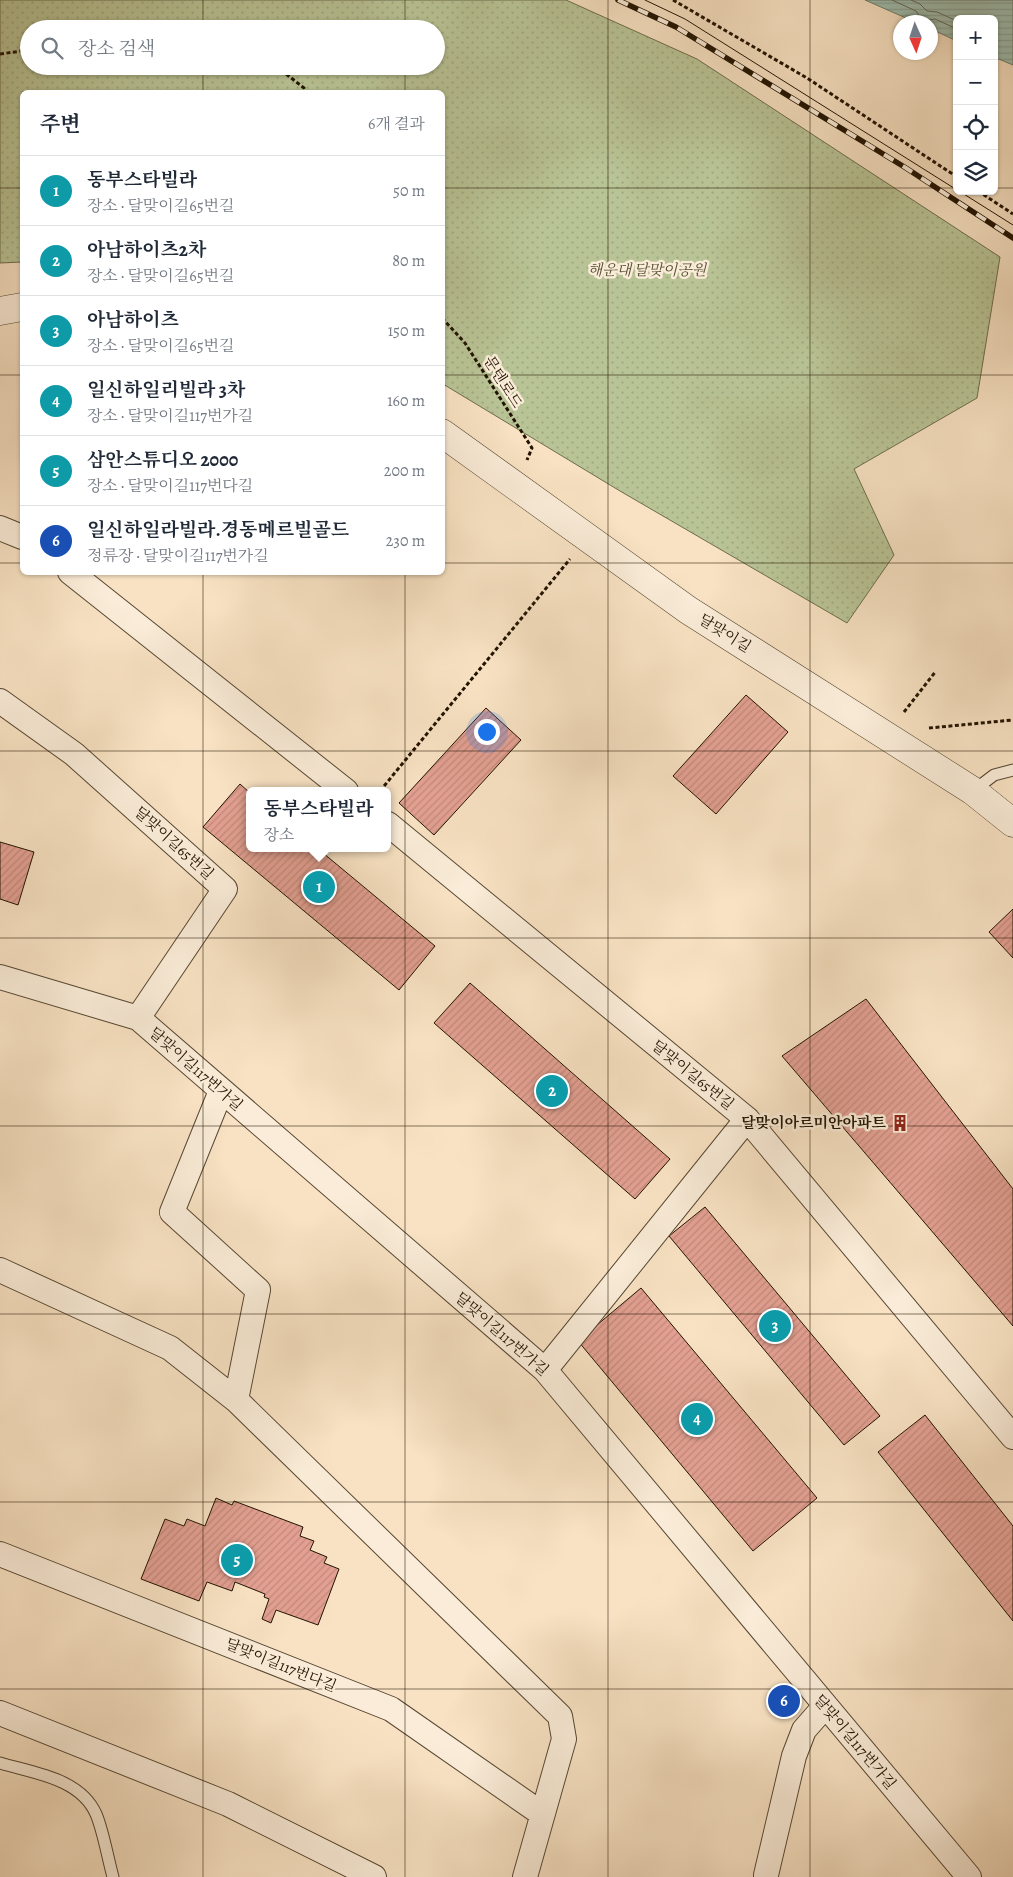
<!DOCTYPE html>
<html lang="ko">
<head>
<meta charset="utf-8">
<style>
	:root { --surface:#fff; --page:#f6f6f7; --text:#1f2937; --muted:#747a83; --line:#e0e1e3; --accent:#d93025 }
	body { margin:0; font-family:Alegreya,"Noto Serif KR",serif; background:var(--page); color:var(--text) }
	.controls { position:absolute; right:15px; top:15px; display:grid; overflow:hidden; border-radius:8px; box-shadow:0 1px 4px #0004 }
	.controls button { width:45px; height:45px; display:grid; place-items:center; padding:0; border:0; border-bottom:1px solid var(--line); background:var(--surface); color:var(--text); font:25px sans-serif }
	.compass { position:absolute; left:893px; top:15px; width:45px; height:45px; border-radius:50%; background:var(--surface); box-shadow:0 1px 4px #0004; rotate:177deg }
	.you { position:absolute; left:486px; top:731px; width:18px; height:18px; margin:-12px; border:4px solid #fff; border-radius:50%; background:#1a73e8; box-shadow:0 0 0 8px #1a73e833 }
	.badge { display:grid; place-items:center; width:32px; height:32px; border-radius:50%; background:var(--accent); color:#fff; font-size:16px; font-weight:700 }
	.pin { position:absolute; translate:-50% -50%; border:2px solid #fff; box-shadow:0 1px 5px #0006 }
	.popup { position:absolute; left:246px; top:787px; width:145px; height:65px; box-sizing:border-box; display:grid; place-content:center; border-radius:8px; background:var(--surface); filter:drop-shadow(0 1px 4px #0005); font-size:16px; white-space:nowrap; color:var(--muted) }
	.popup b { font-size:19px; color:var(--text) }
	.popup::after { content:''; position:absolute; left:50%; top:100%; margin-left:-10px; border:10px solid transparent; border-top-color:var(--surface) }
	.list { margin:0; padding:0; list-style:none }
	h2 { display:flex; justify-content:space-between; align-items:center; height:65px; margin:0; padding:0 20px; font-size:21px }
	h2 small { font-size:16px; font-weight:400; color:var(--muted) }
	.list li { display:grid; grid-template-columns:32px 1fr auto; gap:15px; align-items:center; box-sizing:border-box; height:70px; padding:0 20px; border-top:1px solid var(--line) }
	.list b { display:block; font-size:19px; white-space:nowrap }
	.list p { margin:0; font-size:16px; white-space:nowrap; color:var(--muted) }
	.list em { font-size:16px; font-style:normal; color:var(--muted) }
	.icon { flex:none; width:28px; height:28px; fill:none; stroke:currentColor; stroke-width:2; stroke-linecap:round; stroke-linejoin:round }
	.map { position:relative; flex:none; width:1013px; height:1877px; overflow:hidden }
	.search { position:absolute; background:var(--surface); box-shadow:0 1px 4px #0004; left:20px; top:20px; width:425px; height:55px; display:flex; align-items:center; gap:12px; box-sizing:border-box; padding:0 18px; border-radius:28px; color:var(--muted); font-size:19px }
	.panel { position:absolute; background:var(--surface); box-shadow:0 1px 4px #0004; left:20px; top:90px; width:425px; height:485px; border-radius:8px }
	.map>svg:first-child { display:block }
	.grass { fill:url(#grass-dots); stroke:#6d6c4c; fill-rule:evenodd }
	.water { fill:url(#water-rules); stroke:#6c7a6a }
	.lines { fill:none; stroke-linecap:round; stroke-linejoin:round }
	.shore { stroke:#606858; stroke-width:1 }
	.building { fill:url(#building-hatch); stroke:#211301 }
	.service-casing { stroke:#574732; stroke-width:13 }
	.minor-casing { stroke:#574732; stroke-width:26 }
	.tertiary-casing { stroke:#574732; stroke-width:29 }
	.path { stroke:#211301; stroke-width:3; stroke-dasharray:4 2.5; stroke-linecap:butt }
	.service { stroke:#faecd8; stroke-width:11 }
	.minor { stroke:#faecd8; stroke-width:24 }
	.tertiary { stroke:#faecd8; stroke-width:28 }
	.tram { stroke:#211301; stroke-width:1 }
	.rail-casing { stroke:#211301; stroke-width:5.5 }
	.rail { stroke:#faecd8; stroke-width:4; stroke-dasharray:11; stroke-linecap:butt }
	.grid { fill:none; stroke:#211301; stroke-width:1; stroke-opacity:0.55 }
	.labels { text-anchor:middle; stroke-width:5; stroke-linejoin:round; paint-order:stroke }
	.park-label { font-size:15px; font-style:italic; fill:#565135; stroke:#faecd8 }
	.street-label { font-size:15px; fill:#211301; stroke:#faecd8 }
	.poi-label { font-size:15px; font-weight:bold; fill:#211301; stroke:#faecd8; text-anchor:end }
</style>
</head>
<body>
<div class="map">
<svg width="1013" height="1877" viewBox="0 0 1013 1877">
	<defs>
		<pattern id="grass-dots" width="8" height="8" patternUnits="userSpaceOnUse" patternTransform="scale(1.25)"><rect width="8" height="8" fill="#b9c496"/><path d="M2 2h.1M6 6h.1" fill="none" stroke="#9fa880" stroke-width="1.8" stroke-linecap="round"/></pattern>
		<pattern id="water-rules" width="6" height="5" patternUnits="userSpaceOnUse" patternTransform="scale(1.25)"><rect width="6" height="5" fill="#9ebeb0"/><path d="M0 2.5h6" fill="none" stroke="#88a296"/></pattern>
		<pattern id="building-hatch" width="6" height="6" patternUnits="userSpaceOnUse" patternTransform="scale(1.25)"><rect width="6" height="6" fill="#e3a092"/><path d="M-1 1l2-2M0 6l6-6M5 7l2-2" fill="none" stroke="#c2897c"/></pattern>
	</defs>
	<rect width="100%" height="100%" fill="#f8e2c3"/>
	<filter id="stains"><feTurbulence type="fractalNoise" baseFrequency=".004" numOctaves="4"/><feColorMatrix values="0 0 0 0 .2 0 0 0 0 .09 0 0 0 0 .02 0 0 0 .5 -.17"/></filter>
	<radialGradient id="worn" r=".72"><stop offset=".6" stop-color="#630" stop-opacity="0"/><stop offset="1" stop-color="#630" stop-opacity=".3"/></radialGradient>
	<path class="grass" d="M0 0H566L697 59 1000 257 977 398 854 469 894 555 847 623 620 491 443 384 442 92H22V262L0 263ZM29 29H436V66H29Z"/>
	<path class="water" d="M865 0H1013V65L994 57V19H957V41L931 29 930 22H915Z"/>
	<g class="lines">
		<path class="shore" d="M892 0 916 11 923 21 935 19 957 29
			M911 0 920 4 927 11 937 12 957 21"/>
	</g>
	<path class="building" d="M746 695 788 732 716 814 673 776Z
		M486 708 521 740 434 835 399 803Z
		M240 784 250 793V848H317L435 946 399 990 203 827Z
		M0 842 34 852 18 905 0 899Z
		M1013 909V958L989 932Z
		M470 983 670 1159 635 1199 434 1023Z
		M866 999 1013 1189V1326L782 1056Z
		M705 1207 880 1416 844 1445 669 1236Z
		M641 1288 817 1498 753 1551 578 1341Z
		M925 1415 1013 1526V1621L878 1452Z
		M216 1498 232 1505 234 1501 303 1527 300 1536 314 1541 310 1550 327 1557 324 1563 339 1569 318 1625 276 1610 271 1623 262 1619 269 1599 264 1597 265 1594 235 1582 232 1591 207 1582 199 1601 141 1579 165 1519 184 1526 187 1519 205 1526Z"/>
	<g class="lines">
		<g class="service-casing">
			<path id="service" d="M973 791 994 775 1013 770
				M0 1763C33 1773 80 1778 96 1814 103 1830 108 1859 113 1877"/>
		</g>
		<g class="minor-casing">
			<path id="minor" d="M0 528 22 537
				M70 572 346 791
				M0 701 74 754 225 889 138 1018
				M388 824 747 1119 1013 1437
				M0 977 138 1018 545 1370 969 1877
				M221 1091 172 1212 258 1290 236 1400
				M0 1270 170 1348 236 1400 560 1716 564 1739 525 1877
				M545 1370 747 1119
				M0 1554 391 1709 542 1814
				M0 1713 228 1804 374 1877
				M766 1877V1875L794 1756 804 1730 825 1706"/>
		</g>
		<g class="tertiary-casing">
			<path id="tertiary" d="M0 311 22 307
				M442 433 688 610 973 791 1013 823"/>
		</g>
		<path class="path" d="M673 0 807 78 957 177
			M163 29H166
			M0 54 29 50
			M276 66 304 88 306 92
			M978 191 1013 214
			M442 318 465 343 532 448 527 460
			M904 712 936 671
			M929 728 1013 720
			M380 791 570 559"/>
		<use href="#service" class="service"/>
		<use href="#minor" class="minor"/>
		<use href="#tertiary" class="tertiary"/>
		<path class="tram" d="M645 0 685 19 957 190
			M959 191 1013 225"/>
		<g class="rail-casing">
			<path id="rail" d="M618 0 676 27 906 168 1013 238"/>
		</g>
		<use href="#rail" class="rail"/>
	</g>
	<path class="grid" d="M203 0V29M405 0V29M608 0V1877M810 0V1877M203 66V92M405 66V92M0 188H22M442 188H957M994 188H1013M0 375H22M442 375H1013M0 563H22M442 563H1013M203 572V1877M405 572V1877M0 751H1013M0 938H1013M0 1126H1013M0 1314H1013M0 1502H1013M0 1689H1013"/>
	<defs>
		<g id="building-bare" transform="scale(1.35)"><path d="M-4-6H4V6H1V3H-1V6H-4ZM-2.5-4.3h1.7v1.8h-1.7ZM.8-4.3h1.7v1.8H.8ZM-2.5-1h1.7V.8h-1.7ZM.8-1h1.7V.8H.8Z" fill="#8f2418" stroke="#faecd8" stroke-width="2.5" paint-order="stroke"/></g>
	</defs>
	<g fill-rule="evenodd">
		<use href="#building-bare" x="900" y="1123"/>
	</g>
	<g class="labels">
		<g class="park-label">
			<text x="647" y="275">해운대 달맞이공원</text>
		</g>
		<g class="street-label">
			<text transform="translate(503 382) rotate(58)" y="5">문텐로드</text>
			<text transform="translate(725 633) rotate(32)" y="5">달맞이길</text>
			<text transform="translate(174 843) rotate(42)" y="5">달맞이길65번길</text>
			<text transform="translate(196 1069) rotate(41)" y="5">달맞이길117번가길</text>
			<text transform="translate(693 1075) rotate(39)" y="5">달맞이길65번길</text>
			<text transform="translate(502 1334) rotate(41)" y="5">달맞이길117번가길</text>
			<text transform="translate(281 1665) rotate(22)" y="5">달맞이길117번다길</text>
			<text transform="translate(855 1742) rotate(50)" y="5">달맞이길117번가길</text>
		</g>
		<g class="poi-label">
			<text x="886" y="1128">달맞이아르미안아파트</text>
		</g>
	</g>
	<rect width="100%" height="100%" filter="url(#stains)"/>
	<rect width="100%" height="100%" fill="url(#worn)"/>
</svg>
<div class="controls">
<button>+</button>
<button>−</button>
<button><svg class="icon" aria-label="locate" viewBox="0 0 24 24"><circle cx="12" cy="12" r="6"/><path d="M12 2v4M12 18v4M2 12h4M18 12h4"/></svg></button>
<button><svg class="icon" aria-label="layers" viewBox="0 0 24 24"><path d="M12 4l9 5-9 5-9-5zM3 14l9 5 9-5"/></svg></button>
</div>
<svg class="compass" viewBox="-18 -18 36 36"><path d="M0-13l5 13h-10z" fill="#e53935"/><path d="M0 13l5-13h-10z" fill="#747a83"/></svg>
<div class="you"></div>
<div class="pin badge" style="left:319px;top:887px;background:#0f9aa8">1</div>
<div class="popup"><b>동부스타빌라</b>장소</div>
<div class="pin badge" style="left:552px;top:1091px;background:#0f9aa8">2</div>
<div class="pin badge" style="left:775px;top:1326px;background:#0f9aa8">3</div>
<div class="pin badge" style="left:697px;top:1419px;background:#0f9aa8">4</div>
<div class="pin badge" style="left:237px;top:1560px;background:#0f9aa8">5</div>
<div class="pin badge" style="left:784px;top:1701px;background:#1a4fb4">6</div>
<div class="search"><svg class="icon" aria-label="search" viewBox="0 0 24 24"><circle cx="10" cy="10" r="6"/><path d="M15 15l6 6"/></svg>장소 검색</div>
<section class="panel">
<h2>주변<small>6개 결과</small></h2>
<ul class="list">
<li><span class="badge" style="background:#0f9aa8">1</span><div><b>동부스타빌라</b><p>장소 · 달맞이길65번길</p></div><em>50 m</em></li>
<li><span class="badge" style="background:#0f9aa8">2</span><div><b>아남하이츠2차</b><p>장소 · 달맞이길65번길</p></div><em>80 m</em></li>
<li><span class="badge" style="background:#0f9aa8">3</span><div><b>아남하이츠</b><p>장소 · 달맞이길65번길</p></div><em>150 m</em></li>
<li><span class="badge" style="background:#0f9aa8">4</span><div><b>일신하일리빌라 3차</b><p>장소 · 달맞이길117번가길</p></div><em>160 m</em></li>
<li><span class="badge" style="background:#0f9aa8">5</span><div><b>삼안스튜디오 2000</b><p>장소 · 달맞이길117번다길</p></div><em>200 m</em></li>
<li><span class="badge" style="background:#1a4fb4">6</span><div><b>일신하일라빌라.경동메르빌골드</b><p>정류장 · 달맞이길117번가길</p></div><em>230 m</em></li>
</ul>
</section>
</div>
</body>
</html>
